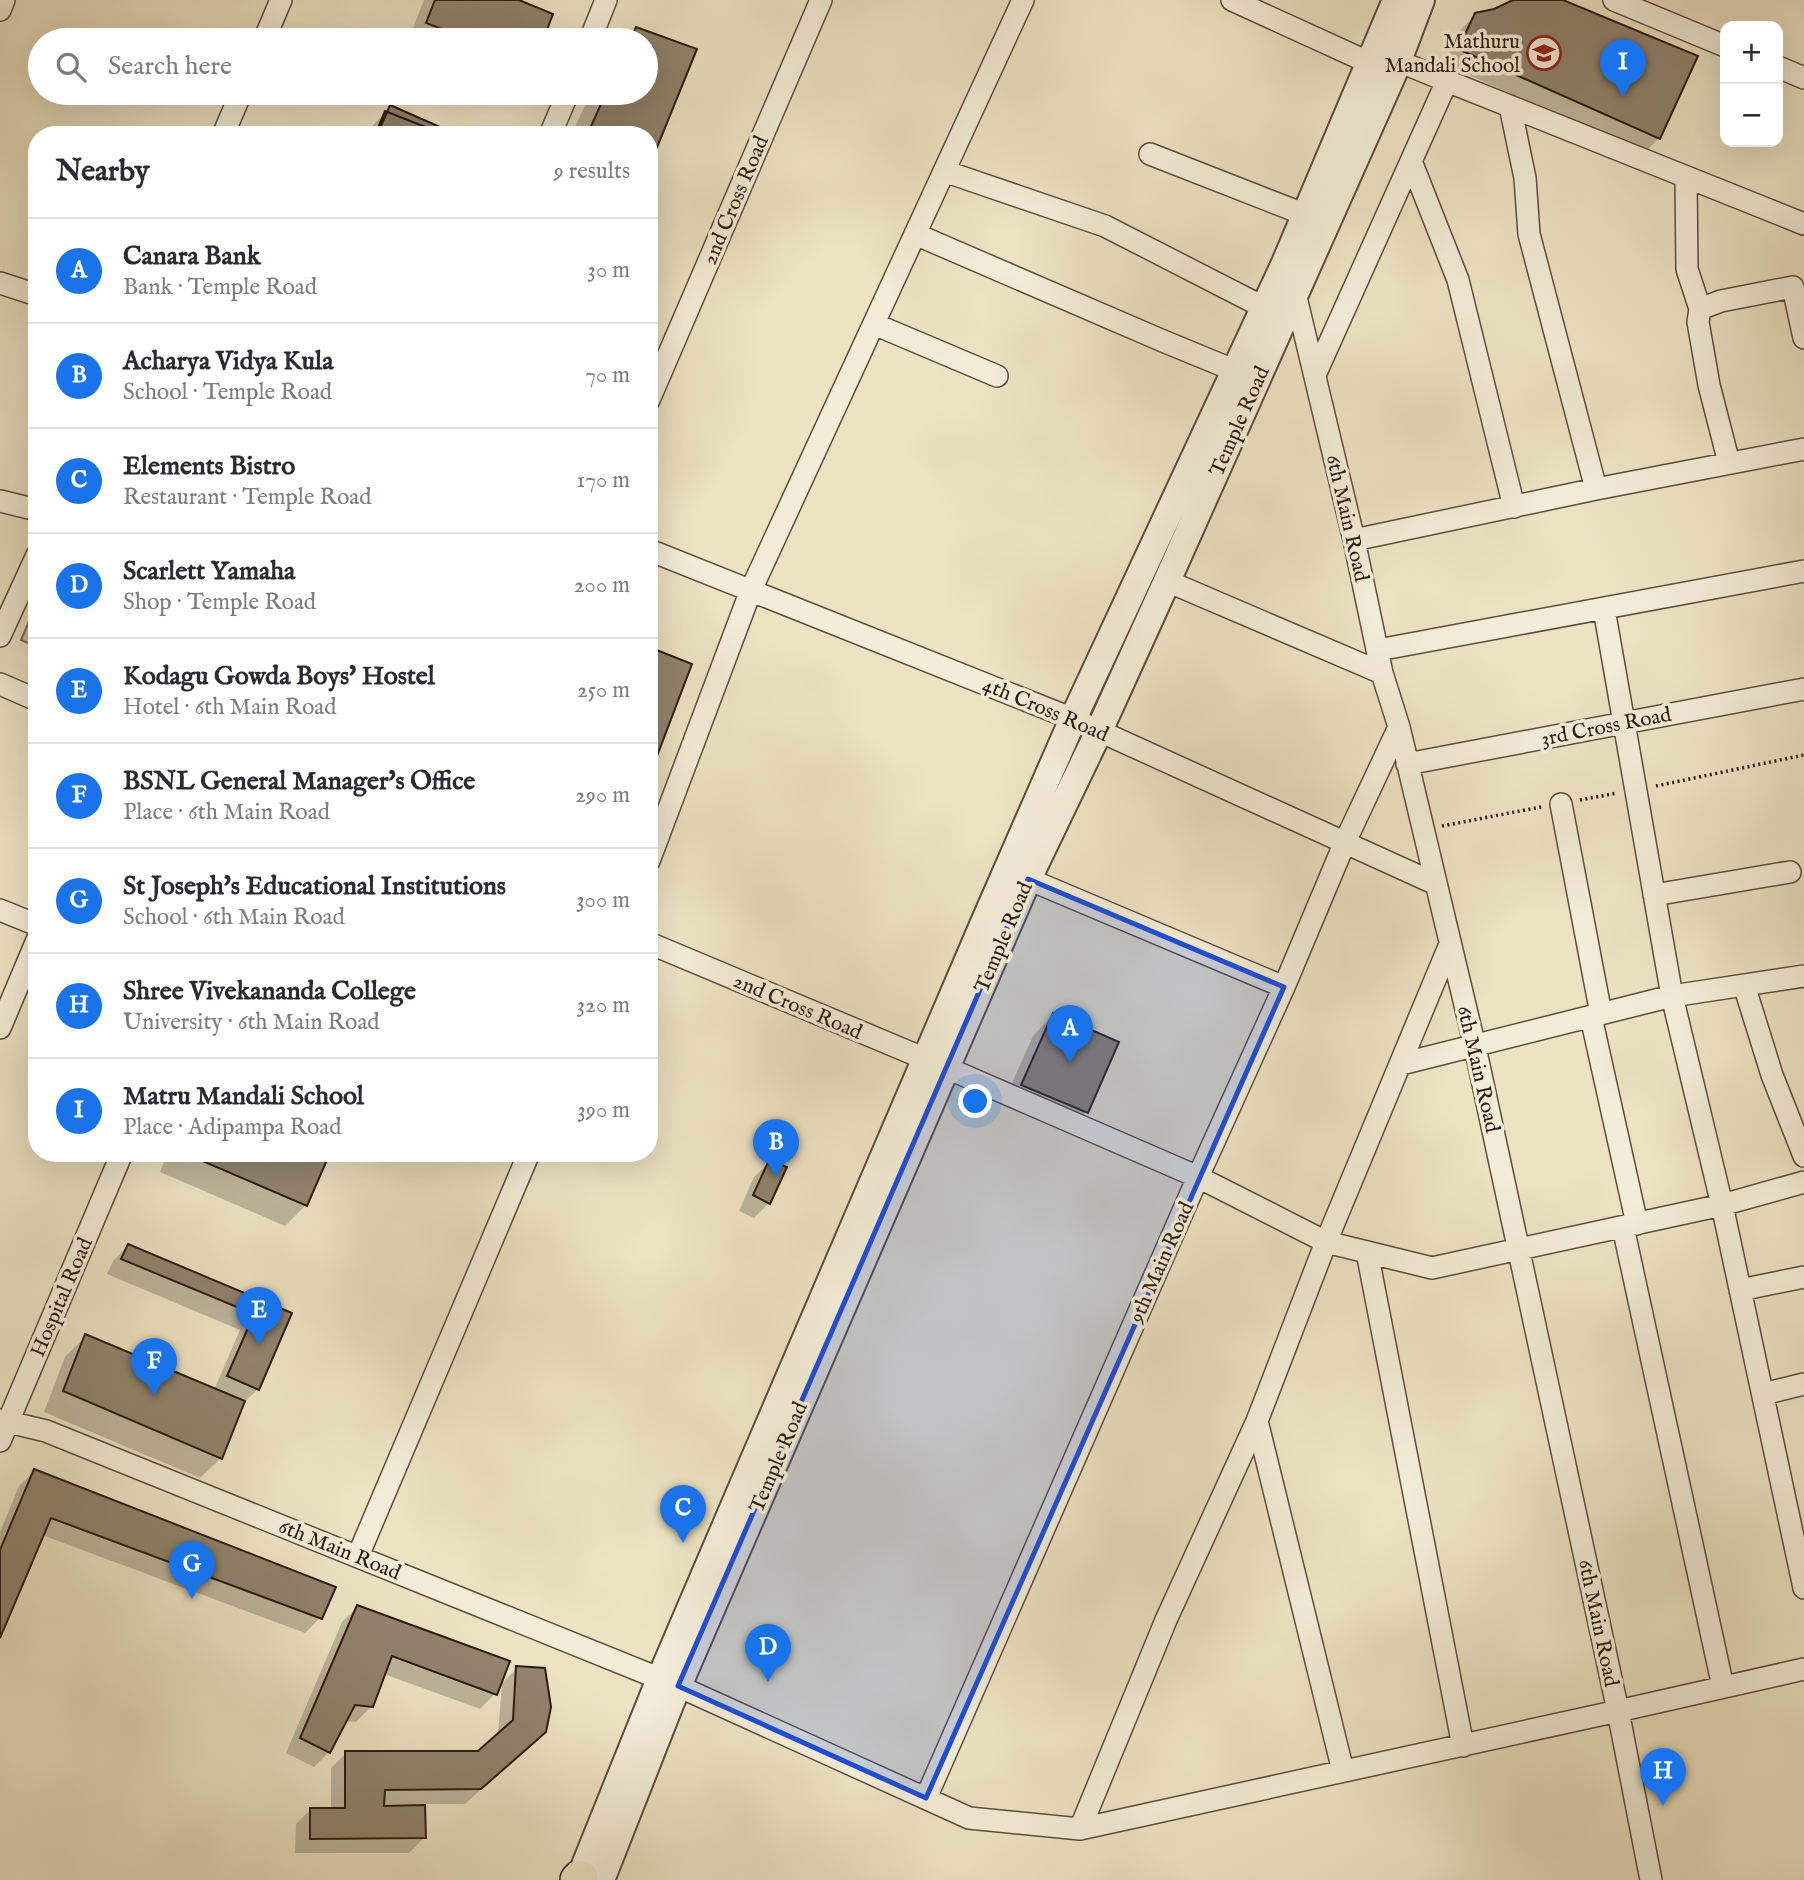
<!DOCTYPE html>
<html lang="en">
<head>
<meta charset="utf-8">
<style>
	:root { --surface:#fff; --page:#f2f2f3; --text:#2b2b33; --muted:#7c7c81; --line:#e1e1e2; --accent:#1a73e8 }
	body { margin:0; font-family:"IM FELL English",serif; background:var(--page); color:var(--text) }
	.controls { position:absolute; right:21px; top:21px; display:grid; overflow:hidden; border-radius:14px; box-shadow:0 7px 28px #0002 }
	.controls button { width:63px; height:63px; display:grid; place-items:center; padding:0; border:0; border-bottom:2px solid var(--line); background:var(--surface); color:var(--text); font:35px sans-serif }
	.you { position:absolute; left:976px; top:1102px; width:24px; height:24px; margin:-18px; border:5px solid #fff; border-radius:50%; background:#1a73e8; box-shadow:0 0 0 10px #1a73e833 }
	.badge { display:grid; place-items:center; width:46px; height:46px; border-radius:50%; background:var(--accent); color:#fff; font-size:23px; font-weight:700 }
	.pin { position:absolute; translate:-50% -58px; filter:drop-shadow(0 2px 4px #0008) }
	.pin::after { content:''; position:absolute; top:37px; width:24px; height:21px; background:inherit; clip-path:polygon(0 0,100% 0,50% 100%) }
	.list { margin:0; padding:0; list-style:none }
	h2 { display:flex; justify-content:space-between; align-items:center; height:91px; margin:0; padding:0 28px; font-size:30px }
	h2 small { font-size:23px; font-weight:400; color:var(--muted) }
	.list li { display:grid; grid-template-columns:46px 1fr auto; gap:21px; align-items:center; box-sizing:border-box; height:105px; padding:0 28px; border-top:2px solid var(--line) }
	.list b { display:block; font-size:26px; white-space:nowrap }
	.list p { margin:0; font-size:23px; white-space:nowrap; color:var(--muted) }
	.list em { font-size:23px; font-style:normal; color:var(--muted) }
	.icon { flex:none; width:38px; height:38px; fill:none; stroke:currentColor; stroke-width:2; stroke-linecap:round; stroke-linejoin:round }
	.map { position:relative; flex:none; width:1804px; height:1880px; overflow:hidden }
	.search { position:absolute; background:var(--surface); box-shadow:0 7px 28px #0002; left:28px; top:28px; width:630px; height:77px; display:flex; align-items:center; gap:18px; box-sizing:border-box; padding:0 24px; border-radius:38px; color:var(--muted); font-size:26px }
	.panel { position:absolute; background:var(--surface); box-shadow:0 7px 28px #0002; left:28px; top:126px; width:630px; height:1036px; border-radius:28px }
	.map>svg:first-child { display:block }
	.green { fill:#cbc1a5; stroke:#7c6e5c; stroke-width:2 }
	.shadow { fill:#0003 }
	.building { fill:#90836e; stroke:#2c1c12; stroke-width:2 }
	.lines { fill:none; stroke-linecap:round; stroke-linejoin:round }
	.minor-casing { stroke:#5c4e3e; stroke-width:24 }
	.tertiary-casing { stroke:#5c4e3e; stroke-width:30 }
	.primary-casing { stroke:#2c1c12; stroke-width:38 }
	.path { stroke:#2c1c12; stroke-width:3.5; stroke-dasharray:2 3.5; stroke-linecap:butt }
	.minor { stroke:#f3edd8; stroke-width:21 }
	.tertiary { stroke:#f3edd8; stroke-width:26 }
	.primary { stroke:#ece3c3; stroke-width:35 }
	.marked { fill:#1d4ed8; fill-opacity:0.2; stroke:#1d4ed8; stroke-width:5; stroke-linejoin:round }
	.labels { text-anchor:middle; stroke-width:7; stroke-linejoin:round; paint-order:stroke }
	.poi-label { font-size:21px; fill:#2c1c12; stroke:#f3edd8; text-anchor:end }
	.street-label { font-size:21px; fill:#2c1c12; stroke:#f3edd8 }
</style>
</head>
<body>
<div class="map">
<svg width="1804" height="1880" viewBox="0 0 1804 1880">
	<rect width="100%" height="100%" fill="#ece3c3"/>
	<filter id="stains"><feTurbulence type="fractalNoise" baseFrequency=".00286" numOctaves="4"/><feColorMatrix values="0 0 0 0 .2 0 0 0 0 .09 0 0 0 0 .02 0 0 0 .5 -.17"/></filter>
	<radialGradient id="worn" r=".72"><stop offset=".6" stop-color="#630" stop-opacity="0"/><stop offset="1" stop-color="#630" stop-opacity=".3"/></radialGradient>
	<path class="green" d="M37 603V647L21 640Z"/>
	<path class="shadow" d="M424 0H514L551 15 541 40H408Z
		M1510 0H1558L1659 138 1644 153 1444 64 1460 30 1476 15 1494 11 1508 4Z
		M636 29 695 50 649 135H571L591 93H646V40H625Z
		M390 107 454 135H364Z
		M1053 1015 1086 1112 1066 1132 1002 1105 1033 1036Z
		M168 1153H328L306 1205 285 1226 160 1172Z
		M769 1162V1203L754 1218 739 1211 754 1177Z
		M128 1246 290 1314 258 1389 242 1404 221 1458 200 1478 44 1412 65 1357 86 1336 214 1390 240 1330 107 1274 113 1261Z
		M34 1471 320 1618 305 1633 42 1535 0 1634V1532L19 1486Z
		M357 1607 495 1694 480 1709 384 1674 372 1706 356 1722 345 1721 329 1752 314 1767 286 1753 342 1622Z
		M517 1668 528 1747 465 1804H424V1838L409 1853H295L296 1824 311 1809H331V1768L346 1753 478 1752 498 1735 502 1683Z"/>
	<path class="building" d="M435 0H519L553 14 543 40H520L508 36 506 40H470L426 23Z
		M1513 0H1563L1698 56 1660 139 1458 49 1475 13 1494 9Z
		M636 27 697 49 649 167V135H587L606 93H646V40H630Z
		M390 105 458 135H377Z
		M385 111 443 134 375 135Z
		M649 647 692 664 649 777Z
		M1053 1013 1119 1042 1088 1113 1021 1085Z
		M184 1153H330L307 1206Z
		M769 1160 787 1167 770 1204 753 1195Z
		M128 1244 292 1313 259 1390 227 1376 254 1314 121 1259Z
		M85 1334 245 1401 222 1459 63 1391Z
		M34 1469 336 1587 322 1619 51 1518 0 1638V1550Z
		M357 1605 510 1661 497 1695 392 1656 373 1707 355 1705 330 1753 300 1738Z
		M516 1666 545 1668 551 1707 546 1732 481 1789 385 1790 384 1806 425 1805 426 1838 310 1839V1808H345V1751H478L513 1720Z"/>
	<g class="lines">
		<g class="minor-casing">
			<path id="minor" d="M1232 0 1383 69
				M1614 0 1725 46
				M0 10 4 0
				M264 40 281 0
				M590 40 606 0
				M1398 61 1447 81
				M1778 67 1804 78
				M1510 106 1525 178 1529 234 1596 489
				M223 135 241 93
				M550 135 568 93
				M1150 154 1306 215
				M1411 161 1458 280 1514 507
				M944 171 1105 226 1265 308
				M1686 177 1687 269 1700 309 1698 322 1709 385 1729 463
				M915 234 1163 341 1236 371
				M0 283 37 295
				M1294 289 1354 540 1382 673 1399 727 1475 1047 1618 1711 1651 1880
				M1700 309 1721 301 1793 287 1804 338
				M874 324 997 376
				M1315 375 1447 81 1804 224
				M649 400 821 0
				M0 501 37 510
				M1354 540 1596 489 1804 449
				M649 550 1073 719 1436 884
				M1167 581 1382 673
				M1604 609 1672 996 1722 1205 1804 1588
				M0 636 37 555
				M1378 650 1804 571
				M0 684 37 700
				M1407 764 1804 689
				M1561 804 1601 1014
				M649 861 751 590 1023 0
				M1028 879 1284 987
				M1654 895 1790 872
				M0 910 37 925
				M649 943 947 1068 1198 1177 1326 1242 1432 1268 1722 1205 1804 1182
				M1744 985 1772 1075 1804 1156
				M1591 1017 1637 1224
				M0 1028 37 940
				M1401 1064 1672 996 1804 976
				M1623 1227 1723 1687
				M1367 1252 1463 1746
				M1740 1290 1804 1277
				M1763 1394 1804 1384
				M0 1420 46 1431 678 1686 969 1818 1080 1829 1618 1711 1804 1669
				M1257 1421 1343 1771
				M0 1441 122 1153
				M358 1556 529 1153
				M926 1798 1198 1177 1284 987 1345 842 1399 727
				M1080 1829 1166 1620 1257 1421 1326 1242 1450 944"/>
		</g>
		<g class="tertiary-casing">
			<path id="tertiary" d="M579 1880 660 1679 986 918 1073 719 1285 263 1396 0
				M601 1880 671 1702 1028 879 1099 731 1167 581 1393 74 1421 0"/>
		</g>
		<g class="primary-casing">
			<path id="primary" d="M578 1880 580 1878"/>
		</g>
		<path class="path" d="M1656 786 1804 755
			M1580 800 1617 793
			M1442 826 1541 807"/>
		<use href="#minor" class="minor"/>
		<use href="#tertiary" class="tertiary"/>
		<use href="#primary" class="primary"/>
	</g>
	<path class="marked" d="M1028 879 1284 987 926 1798 678 1686Z"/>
	<defs>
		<g id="school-ring" transform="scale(1.75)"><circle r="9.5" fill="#f3edd8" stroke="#8f2418" stroke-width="1.5"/><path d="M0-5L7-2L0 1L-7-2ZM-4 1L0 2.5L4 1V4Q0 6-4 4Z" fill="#8f2418"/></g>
	</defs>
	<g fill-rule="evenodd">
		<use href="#school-ring" x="1544" y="53"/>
	</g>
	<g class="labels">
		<g class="poi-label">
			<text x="1520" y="48">Mathuru<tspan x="1520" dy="24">Mandali School</tspan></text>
		</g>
		<g class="street-label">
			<text transform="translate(735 200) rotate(-67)" y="7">2nd Cross Road</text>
			<text transform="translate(1239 421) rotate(-66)" y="7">Temple Road</text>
			<text transform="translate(1348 518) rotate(77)" y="7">6th Main Road</text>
			<text transform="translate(1046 709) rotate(23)" y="7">4th Cross Road</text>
			<text transform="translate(1606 726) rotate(-11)" y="7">3rd Cross Road</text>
			<text transform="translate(1003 937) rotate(-67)" y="7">Temple Road</text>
			<text transform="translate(798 1006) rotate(23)" y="7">2nd Cross Road</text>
			<text transform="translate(1479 1069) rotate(77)" y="7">6th Main Road</text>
			<text transform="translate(1161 1262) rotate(-66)" y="7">9th Main Road</text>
			<text transform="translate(61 1297) rotate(-67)" y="7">Hospital Road</text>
			<text transform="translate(778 1457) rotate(-67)" y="7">Temple Road</text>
			<text transform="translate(340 1549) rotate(22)" y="7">6th Main Road</text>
			<text transform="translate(1599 1623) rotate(78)" y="7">6th Main Road</text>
		</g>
	</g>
	<rect width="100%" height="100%" filter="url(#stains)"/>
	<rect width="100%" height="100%" fill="url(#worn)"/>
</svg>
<div class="controls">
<button>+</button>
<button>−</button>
</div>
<div class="you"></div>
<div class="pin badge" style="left:1070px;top:1063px">A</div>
<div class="pin badge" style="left:776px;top:1177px">B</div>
<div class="pin badge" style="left:683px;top:1543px">C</div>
<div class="pin badge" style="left:768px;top:1682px">D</div>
<div class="pin badge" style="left:259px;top:1345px">E</div>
<div class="pin badge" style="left:154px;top:1396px">F</div>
<div class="pin badge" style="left:192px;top:1599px">G</div>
<div class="pin badge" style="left:1663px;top:1806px">H</div>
<div class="pin badge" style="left:1623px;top:97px">I</div>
<div class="search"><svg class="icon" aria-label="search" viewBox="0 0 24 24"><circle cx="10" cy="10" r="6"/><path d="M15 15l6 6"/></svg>Search here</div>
<section class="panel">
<h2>Nearby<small>9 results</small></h2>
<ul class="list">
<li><span class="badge">A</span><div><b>Canara Bank</b><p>Bank · Temple Road</p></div><em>30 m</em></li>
<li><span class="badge">B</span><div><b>Acharya Vidya Kula</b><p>School · Temple Road</p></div><em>70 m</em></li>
<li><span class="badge">C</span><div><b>Elements Bistro</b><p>Restaurant · Temple Road</p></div><em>170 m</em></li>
<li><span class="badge">D</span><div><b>Scarlett Yamaha</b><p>Shop · Temple Road</p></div><em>200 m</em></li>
<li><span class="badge">E</span><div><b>Kodagu Gowda Boys' Hostel</b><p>Hotel · 6th Main Road</p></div><em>250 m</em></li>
<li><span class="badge">F</span><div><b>BSNL General Manager's Office</b><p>Place · 6th Main Road</p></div><em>290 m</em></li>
<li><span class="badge">G</span><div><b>St Joseph's Educational Institutions</b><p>School · 6th Main Road</p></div><em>300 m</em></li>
<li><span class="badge">H</span><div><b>Shree Vivekananda College</b><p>University · 6th Main Road</p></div><em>320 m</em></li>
<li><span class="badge">I</span><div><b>Matru Mandali School</b><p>Place · Adipampa Road</p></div><em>390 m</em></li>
</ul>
</section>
</div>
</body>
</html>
